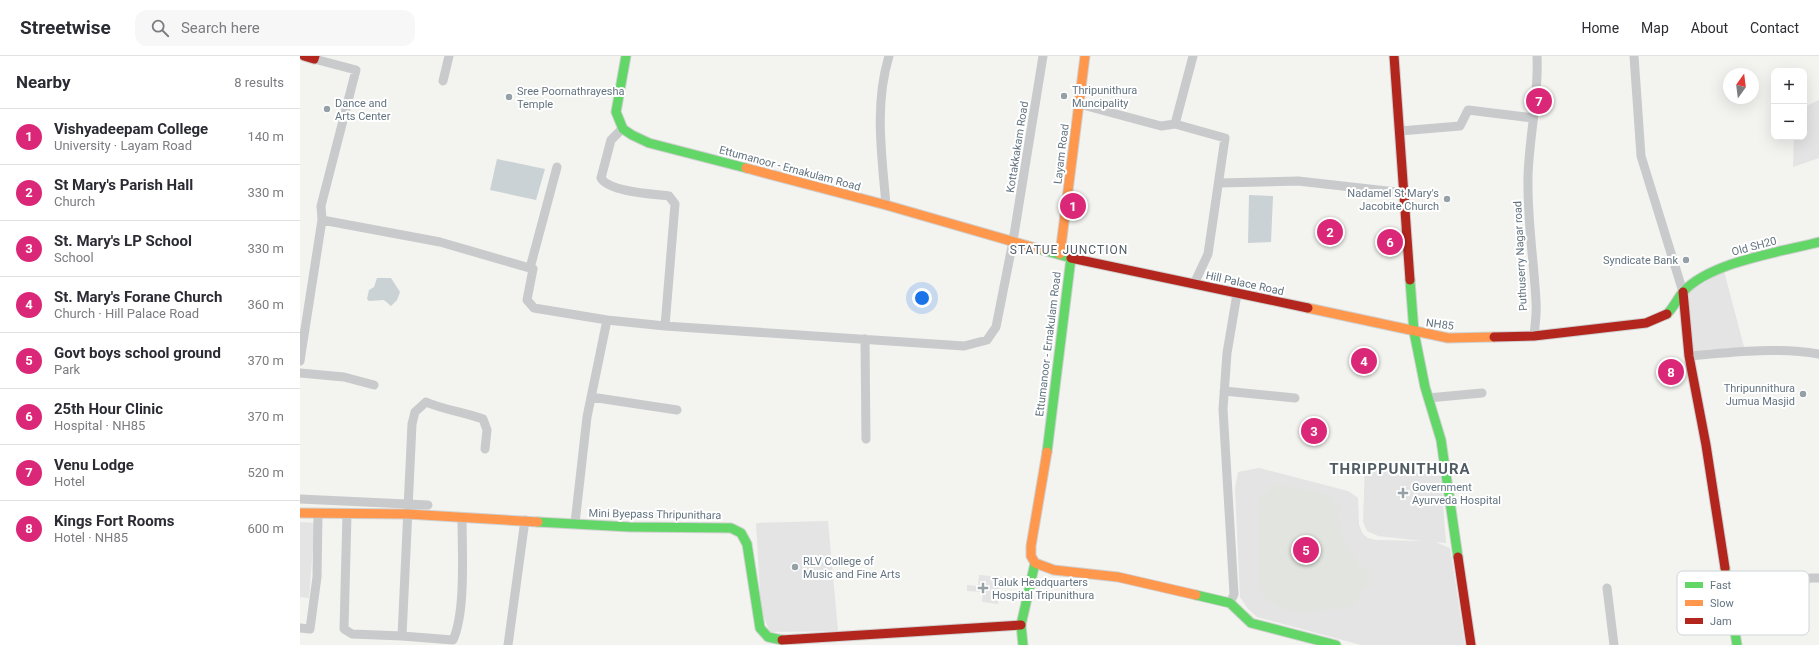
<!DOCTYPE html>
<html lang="en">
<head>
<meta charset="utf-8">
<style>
	:root { --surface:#fff; --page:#f7f7f7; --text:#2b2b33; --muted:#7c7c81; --line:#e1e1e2; --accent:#db2777 }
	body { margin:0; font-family:Roboto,sans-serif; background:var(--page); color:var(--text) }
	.controls { position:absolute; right:12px; top:12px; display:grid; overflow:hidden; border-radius:8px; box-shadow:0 4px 16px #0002 }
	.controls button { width:36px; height:36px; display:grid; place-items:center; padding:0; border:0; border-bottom:1px solid var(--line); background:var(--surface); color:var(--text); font:20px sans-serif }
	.compass { position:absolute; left:1423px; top:12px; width:36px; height:36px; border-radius:50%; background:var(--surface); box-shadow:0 4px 16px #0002; rotate:14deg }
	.you { position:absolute; left:622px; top:242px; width:14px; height:14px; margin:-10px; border:3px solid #fff; border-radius:50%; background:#1a73e8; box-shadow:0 0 0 6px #1a73e833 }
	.badge { display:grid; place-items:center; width:26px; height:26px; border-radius:50%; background:var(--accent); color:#fff; font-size:13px; font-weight:700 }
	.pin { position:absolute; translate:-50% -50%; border:2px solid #fff; box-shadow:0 1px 4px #0006 }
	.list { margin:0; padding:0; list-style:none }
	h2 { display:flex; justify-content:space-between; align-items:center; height:52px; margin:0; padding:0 16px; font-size:17px }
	h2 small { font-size:13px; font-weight:400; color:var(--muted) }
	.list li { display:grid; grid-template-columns:26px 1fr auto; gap:12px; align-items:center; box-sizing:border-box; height:56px; padding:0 16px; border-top:1px solid var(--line) }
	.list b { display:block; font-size:15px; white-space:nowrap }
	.list p { margin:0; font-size:13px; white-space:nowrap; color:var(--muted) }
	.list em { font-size:13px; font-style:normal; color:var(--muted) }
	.icon { flex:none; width:22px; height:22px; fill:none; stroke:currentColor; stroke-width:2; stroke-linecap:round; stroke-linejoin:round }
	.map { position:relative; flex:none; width:1519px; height:589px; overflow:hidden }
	header { display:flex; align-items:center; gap:24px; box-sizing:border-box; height:56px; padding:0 20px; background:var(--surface); border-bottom:1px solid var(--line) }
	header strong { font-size:19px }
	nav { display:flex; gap:22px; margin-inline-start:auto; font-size:14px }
	.search { width:280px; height:36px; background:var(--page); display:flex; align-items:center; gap:10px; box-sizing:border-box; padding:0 14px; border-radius:12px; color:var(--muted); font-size:15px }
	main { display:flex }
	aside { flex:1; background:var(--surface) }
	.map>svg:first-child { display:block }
	.built { fill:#e3e4e3 }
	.green { fill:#e2e5df }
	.water { fill:#cad2d5 }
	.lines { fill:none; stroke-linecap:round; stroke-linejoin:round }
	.fast-casing { stroke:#cfd0d0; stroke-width:11 }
	.slow-casing { stroke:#cfd0d0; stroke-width:11 }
	.jam-casing { stroke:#cfd0d0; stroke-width:11 }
	.street { stroke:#c8cacb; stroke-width:9 }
	.fast { stroke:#63d668; stroke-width:9 }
	.slow { stroke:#ff974d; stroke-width:9 }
	.jam { stroke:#b3261e; stroke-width:9 }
	.poi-dot { fill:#95a0a7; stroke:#fff; stroke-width:1.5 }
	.labels { text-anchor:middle; stroke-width:4; stroke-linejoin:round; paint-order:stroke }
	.poi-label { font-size:11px; fill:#637480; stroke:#fff; text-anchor:start }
	.street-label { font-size:11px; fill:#637480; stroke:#fff }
	.neighbourhood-label { font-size:12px; letter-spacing:1px; fill:#515d65; stroke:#fff }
	.district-label { font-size:15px; font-weight:bold; letter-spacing:1px; fill:#515d65; stroke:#fff }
	.key { fill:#fff; stroke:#d0d5d9; stroke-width:1 }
	.key-label { font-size:11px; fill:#637480 }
</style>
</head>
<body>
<header>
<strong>Streetwise</strong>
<div class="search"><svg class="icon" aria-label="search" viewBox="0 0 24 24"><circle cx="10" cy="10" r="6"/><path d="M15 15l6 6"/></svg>Search here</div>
<nav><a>Home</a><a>Map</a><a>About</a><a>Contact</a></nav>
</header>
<main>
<aside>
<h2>Nearby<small>8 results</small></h2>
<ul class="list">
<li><span class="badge">1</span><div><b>Vishyadeepam College</b><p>University · Layam Road</p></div><em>140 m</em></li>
<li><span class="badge">2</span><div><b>St Mary's Parish Hall</b><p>Church</p></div><em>330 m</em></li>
<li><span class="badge">3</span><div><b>St. Mary's LP School</b><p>School</p></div><em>330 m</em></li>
<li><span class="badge">4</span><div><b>St. Mary's Forane Church</b><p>Church · Hill Palace Road</p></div><em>360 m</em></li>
<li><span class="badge">5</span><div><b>Govt boys school ground</b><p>Park</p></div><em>370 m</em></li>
<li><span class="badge">6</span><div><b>25th Hour Clinic</b><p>Hospital · NH85</p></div><em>370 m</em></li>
<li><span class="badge">7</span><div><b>Venu Lodge</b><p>Hotel</p></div><em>520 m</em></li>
<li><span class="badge">8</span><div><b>Kings Fort Rooms</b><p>Hotel · NH85</p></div><em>600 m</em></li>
</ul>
</aside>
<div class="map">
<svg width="1519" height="589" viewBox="0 0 1519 589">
	<rect width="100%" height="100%" fill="#f3f3f0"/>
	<path class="built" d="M1519 44V102L1493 111 1494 81H1504V51Z
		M1424 215 1444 291 1391 295 1387 237Z
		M1065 410 1141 420 1146 487 1135 486 1150 492 1165 589H1061L957 561 948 553 940 541 935 432 938 416 959 412 1048 435 1058 442 1059 469 1063 478 1068 482 1076 484 1122 485 1078 480 1067 475 1063 466Z
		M528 465 538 575 470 576 461 554 456 467Z
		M0 466 15 467 9 542 0 541Z
		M679 519 701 521 698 548 682 546 683 536 667 535V529L678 530Z"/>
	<path class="green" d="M976 429C990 430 1015 435 1028 439 1033 441 1036 445 1039 450L1037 462 1043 483 1058 508 1068 513 1069 528 1062 533 1056 546 1045 553H1029L1005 557 978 551 963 540 960 525 961 485 959 447 961 440Z"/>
	<path class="water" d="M197 103 245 113 236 144 190 134Z
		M949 139 973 140 971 186 948 187Z
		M77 222H91L100 236 97 244 91 250 84 244 69 245 67 243 69 234 74 231Z"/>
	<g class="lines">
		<g class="fast-casing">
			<path id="fast" d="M326 0 316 56 323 73 332 79 349 87 446 112
				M739 193 771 202 747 396
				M1110 224 1114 276 1125 331 1141 384 1158 501
				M1367 258C1374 251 1377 243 1383 236 1410 206 1480 196 1519 186
				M238 466 330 471 431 472 441 477 447 488 460 572 468 581 482 584
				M1425 512 1437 589
				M896 539 930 547 951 567 1036 589
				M723 589 721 569 735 507"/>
		</g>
		<g class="slow-casing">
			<path id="slow" d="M446 112 586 149 739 193
				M760 198 785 0
				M1008 252 1148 282 1194 281
				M747 396 731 490V500L735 507 754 514 818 521 896 539
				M0 457 107 458 238 466"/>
		</g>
		<g class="jam-casing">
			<path id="jam" d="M4 0 14 3 15 0
				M1094 0 1110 224
				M771 202 1008 252
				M1383 236 1389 300 1406 389 1425 512
				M1194 281 1234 280 1346 267 1367 258
				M1158 501 1171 589
				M482 584 721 569"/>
		</g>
		<path class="street" d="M893 0 875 68 925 82 908 198 894 228
			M1334 0 1341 100 1383 236
			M14 3 56 14 21 150 22 164 140 186 233 213 227 244 234 252 307 264 365 270 664 290 687 284 696 271 713 185 743 0
			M143 25 149 0
			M779 48 861 70 875 68
			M322 73 311 84 301 122C309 136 353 138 369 140L375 148 365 270
			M1100 75 1160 70 1168 54 1233 62
			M919 127 998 125 1105 137
			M586 149C582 100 574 49 589 0
			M230 212 257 111
			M1234 280C1235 269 1237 257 1236 246 1234 204 1227 164 1228 121 1229 81 1239 41 1237 0
			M565 283 566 383
			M1389 300C1433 296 1475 291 1519 298
			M0 305 22 164
			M0 317 44 321 74 329
			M924 335 995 342
			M291 341 377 354
			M1128 342 1182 337
			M0 443 128 449
			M47 458 44 573 52 578 102 580
			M162 462C162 495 166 555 153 584L102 580 112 368 115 356 126 346C144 354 164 356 183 363L187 374 185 393
			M275 467 287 361 307 264
			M1307 532 1314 589
			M1429 538C1459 527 1487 521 1519 522
			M930 547 934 538 923 353 927 297 937 238
			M0 572 10 573 17 521 18 458
			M208 589 225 464"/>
		<use href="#fast" class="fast"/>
		<use href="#slow" class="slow"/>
		<use href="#jam" class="jam"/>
	</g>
	<g class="poi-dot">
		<circle cx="764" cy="40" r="4"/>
		<circle cx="209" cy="41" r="4"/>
		<circle cx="27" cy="53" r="4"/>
		<circle cx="1147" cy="143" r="4"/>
		<circle cx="1386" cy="204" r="4"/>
		<circle cx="1503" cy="338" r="4"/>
		<path d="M1101 431h4v4h4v4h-4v4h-4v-4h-4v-4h4z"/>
		<circle cx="495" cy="511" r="4"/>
		<path d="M681 526h4v4h4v4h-4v4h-4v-4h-4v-4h4z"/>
	</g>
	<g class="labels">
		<g class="poi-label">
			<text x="772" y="38">Thripunithura<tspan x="772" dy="13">Muncipality</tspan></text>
			<text x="217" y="39">Sree Poornathrayesha<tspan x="217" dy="13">Temple</tspan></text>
			<text x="35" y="51">Dance and<tspan x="35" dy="13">Arts Center</tspan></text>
			<text x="1139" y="141" text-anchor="end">Nadamel St Mary's<tspan x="1139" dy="13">Jacobite Church</tspan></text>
			<text x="1378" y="208" text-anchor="end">Syndicate Bank</text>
			<text x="1495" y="336" text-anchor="end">Thripunnithura<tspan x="1495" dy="13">Jumua Masjid</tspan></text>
			<text x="1112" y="435">Government<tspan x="1112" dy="13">Ayurveda Hospital</tspan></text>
			<text x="503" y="509">RLV College of<tspan x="503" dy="13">Music and Fine Arts</tspan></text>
			<text x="692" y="530">Taluk Headquarters<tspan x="692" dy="13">Hospital Tripunithura</tspan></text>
		</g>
		<g class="street-label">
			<text transform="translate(717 91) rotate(-81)" y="4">Kottakkakam Road</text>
			<text transform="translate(761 98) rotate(-83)" y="4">Layam Road</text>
			<text transform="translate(490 112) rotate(15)" y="4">Ettumanoor - Ernakulam Road</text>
			<text transform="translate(1454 190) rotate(-15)" y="4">Old SH20</text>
			<text transform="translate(1220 200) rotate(-93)" y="4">Puthuserry Nagar road</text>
			<text transform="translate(945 227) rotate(12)" y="4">Hill Palace Road</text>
			<text transform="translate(1140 268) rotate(7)" y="4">NH85</text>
			<text transform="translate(748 288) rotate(-83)" y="4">Ettumanoor - Ernakulam Road</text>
			<text transform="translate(355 458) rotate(1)" y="4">Mini Byepass Thripunithara</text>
		</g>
		<g class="neighbourhood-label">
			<text x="769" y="198">STATUE JUNCTION</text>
		</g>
		<g class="district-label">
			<text x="1100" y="418">THRIPPUNITHURA</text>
		</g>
	</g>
	<rect x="1377" y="515" width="132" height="64" rx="6" class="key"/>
	<rect x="1385" y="526" width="18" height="6" fill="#63d668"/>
	<rect x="1385" y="544" width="18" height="6" fill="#ff974d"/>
	<rect x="1385" y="562" width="18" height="6" fill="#b3261e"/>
	<g class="key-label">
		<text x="1410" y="533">Fast</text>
		<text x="1410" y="551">Slow</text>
		<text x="1410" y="569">Jam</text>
	</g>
</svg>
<div class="controls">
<button>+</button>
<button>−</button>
</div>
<svg class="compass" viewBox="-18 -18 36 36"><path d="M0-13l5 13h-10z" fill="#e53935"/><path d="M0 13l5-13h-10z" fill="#7c7c81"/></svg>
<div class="you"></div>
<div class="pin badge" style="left:773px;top:150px">1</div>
<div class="pin badge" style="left:1030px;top:176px">2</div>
<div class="pin badge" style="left:1014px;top:375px">3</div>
<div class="pin badge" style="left:1064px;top:305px">4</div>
<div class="pin badge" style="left:1006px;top:494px">5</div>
<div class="pin badge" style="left:1090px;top:186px">6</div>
<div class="pin badge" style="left:1239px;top:45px">7</div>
<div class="pin badge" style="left:1371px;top:316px">8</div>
</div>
</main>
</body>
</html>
